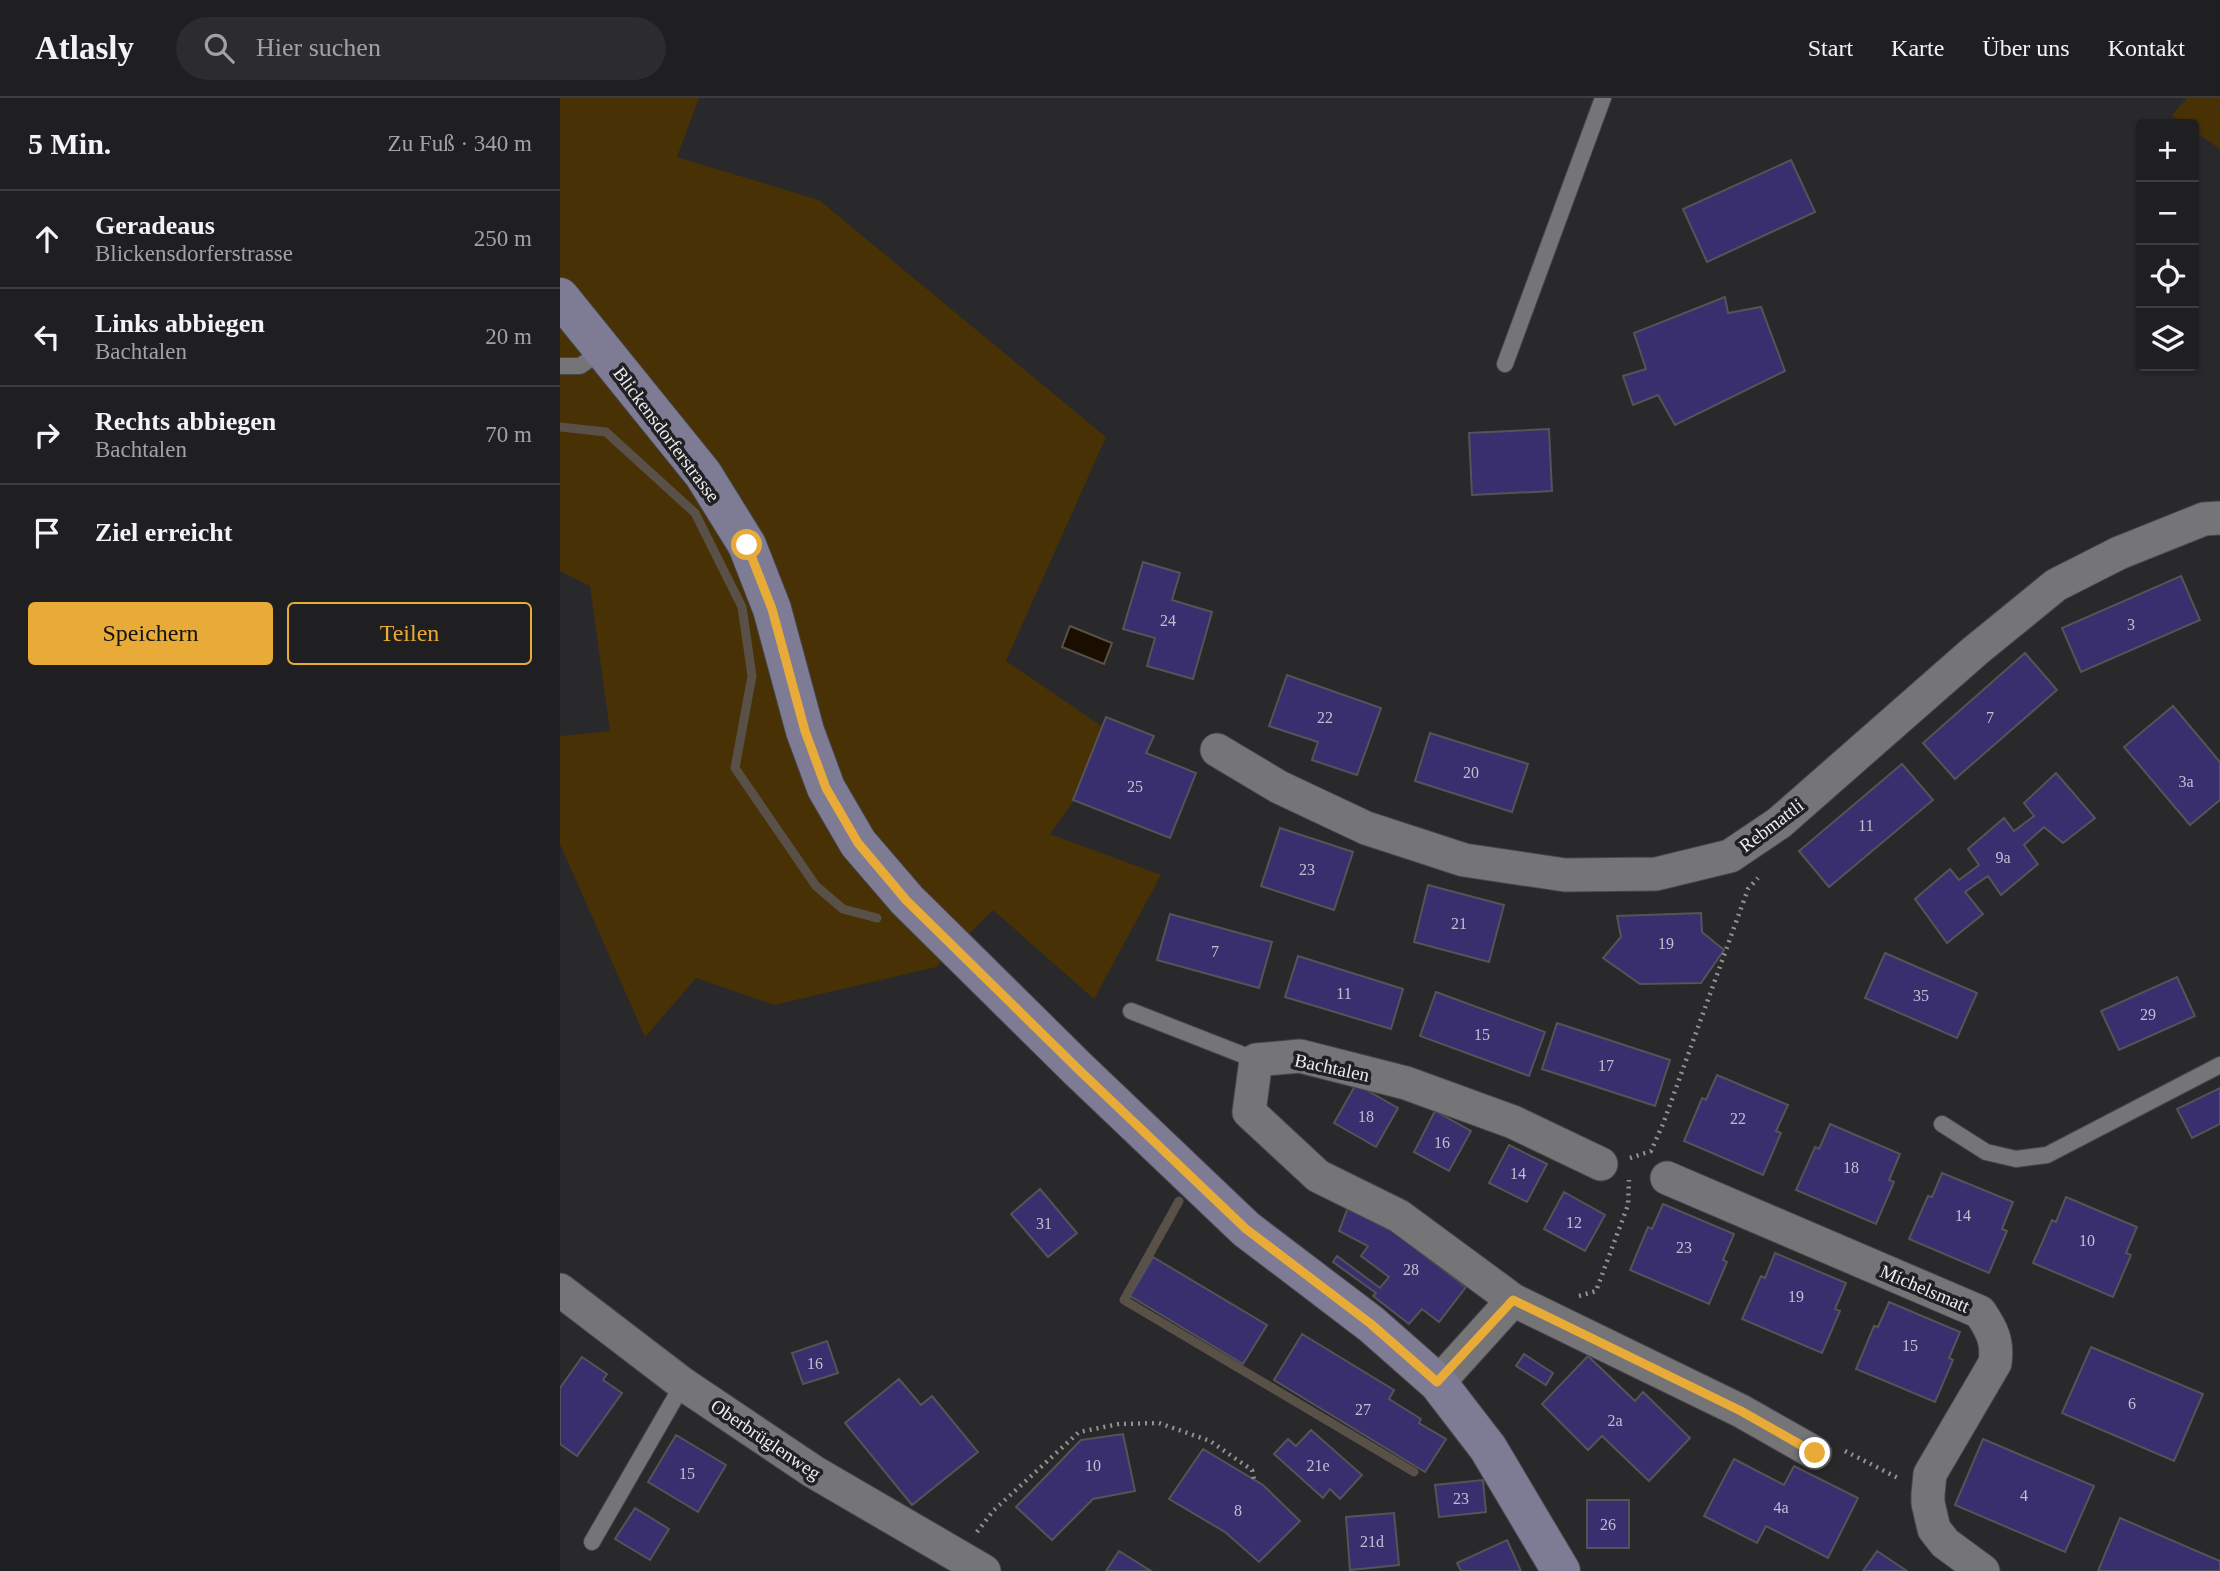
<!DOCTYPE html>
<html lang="de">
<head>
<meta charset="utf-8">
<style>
	:root { --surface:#1f1f21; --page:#2c2c2e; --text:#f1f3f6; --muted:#a1a2a5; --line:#3c3d3f; --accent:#e8ab37 }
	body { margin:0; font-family:Georgia,serif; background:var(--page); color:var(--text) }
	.controls { position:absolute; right:21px; top:21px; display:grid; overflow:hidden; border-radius:7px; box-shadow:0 2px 5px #0004 }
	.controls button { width:63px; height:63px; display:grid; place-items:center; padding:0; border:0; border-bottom:2px solid var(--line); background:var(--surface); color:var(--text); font:35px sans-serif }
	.stop { position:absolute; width:21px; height:21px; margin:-16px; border:5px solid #e8ab37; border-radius:50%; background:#fff }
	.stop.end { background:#e8ab37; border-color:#fff; box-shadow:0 2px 7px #0008 }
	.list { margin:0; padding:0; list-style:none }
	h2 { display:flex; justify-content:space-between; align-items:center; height:91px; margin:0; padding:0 28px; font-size:30px }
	h2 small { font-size:23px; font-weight:400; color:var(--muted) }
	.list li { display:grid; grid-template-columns:46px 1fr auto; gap:21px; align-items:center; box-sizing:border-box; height:98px; padding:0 28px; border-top:2px solid var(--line) }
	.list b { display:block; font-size:26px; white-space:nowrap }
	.list p { margin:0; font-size:23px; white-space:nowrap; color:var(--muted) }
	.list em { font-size:23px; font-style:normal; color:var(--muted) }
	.actions { display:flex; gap:14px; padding:21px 28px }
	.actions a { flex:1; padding:16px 0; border:2px solid var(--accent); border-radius:7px; text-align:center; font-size:24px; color:var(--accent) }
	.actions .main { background:var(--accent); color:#111 }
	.icon { flex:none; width:38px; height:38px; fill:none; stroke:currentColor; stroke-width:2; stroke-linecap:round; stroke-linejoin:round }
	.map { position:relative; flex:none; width:1660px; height:1473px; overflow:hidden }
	header { display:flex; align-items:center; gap:42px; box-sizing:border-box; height:98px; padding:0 35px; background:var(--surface); border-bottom:2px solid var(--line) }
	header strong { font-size:33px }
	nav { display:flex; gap:38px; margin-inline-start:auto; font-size:24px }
	.search { width:490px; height:63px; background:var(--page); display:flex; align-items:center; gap:18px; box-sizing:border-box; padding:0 24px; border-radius:38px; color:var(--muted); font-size:26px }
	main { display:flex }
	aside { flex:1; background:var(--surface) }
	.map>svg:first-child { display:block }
	.green { fill:#473105 }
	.water { fill:#1a0e00; stroke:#595148; stroke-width:2 }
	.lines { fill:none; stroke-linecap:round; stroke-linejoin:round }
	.stream { stroke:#595148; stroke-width:9 }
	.building { fill:#392f6f; stroke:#545457; stroke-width:2 }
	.lane-casing { stroke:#474749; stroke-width:18 }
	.street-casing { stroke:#474749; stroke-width:35 }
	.secondary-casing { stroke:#474749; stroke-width:40 }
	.path { stroke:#929294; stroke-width:4.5; stroke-dasharray:2 5; stroke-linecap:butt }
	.lane { stroke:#757578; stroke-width:16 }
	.street { stroke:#757578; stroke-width:33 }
	.secondary { stroke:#7e7c95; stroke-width:38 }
	.route { stroke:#e8ab37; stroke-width:9 }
	.labels { text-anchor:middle; stroke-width:7; stroke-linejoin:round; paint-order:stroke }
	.number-label { font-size:16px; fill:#c0becf }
	.street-label { font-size:19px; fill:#ededef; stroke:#202022 }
</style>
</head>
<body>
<header>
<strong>Atlasly</strong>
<div class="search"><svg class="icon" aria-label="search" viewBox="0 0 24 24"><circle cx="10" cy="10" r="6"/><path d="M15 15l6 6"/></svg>Hier suchen</div>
<nav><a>Start</a><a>Karte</a><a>Über uns</a><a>Kontakt</a></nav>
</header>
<main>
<aside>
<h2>5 Min.<small>Zu Fuß · 340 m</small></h2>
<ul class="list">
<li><svg class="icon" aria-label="ahead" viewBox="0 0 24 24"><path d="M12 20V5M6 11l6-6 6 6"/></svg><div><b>Geradeaus</b><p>Blickensdorferstrasse</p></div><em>250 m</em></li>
<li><svg class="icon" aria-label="left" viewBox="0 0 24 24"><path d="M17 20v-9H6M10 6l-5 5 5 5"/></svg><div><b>Links abbiegen</b><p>Bachtalen</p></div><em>20 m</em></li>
<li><svg class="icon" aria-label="right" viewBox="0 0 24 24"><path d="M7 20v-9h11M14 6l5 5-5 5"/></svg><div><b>Rechts abbiegen</b><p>Bachtalen</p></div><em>70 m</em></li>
<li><svg class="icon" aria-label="arrive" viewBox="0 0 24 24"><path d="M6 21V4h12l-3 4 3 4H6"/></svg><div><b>Ziel erreicht</b></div></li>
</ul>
<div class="actions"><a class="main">Speichern</a><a>Teilen</a></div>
</aside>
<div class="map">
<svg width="1660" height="1473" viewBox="0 0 1660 1473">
	<rect width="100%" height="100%" fill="#29292c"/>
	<path class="green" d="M0 0H139L117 59 259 102 546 339 446 563 559 640 490 736 601 777 534 901 433 812 376 869 214 907 136 880 85 939 0 746V638L50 633 30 488 0 473Z
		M1627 0H1660V51L1634 33V26H1625L1612 17Z"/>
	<path class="water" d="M510 528 552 545 544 566 502 549Z"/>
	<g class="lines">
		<path class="stream" d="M0 329 46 334 135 415 182 509 192 578 175 670 256 788 283 811 317 820
			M619 1103 564 1202 854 1374"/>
	</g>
	<path class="building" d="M1231 62 1255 114 1147 164 1123 111Z
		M1165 199 1168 215 1201 209 1225 273 1115 327 1098 297 1073 307 1063 278 1086 271 1074 235Z
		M989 331 992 393 912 397 909 335Z
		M583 464 620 475 612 502 652 514 633 581 587 568 595 540 563 531Z
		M1621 478 1640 522 1521 574 1502 530Z
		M1465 555 1497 592 1395 681 1363 645Z
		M727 577 821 610 797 677 752 662 758 644 709 628Z
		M1613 608 1660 664V702L1630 727 1564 649Z
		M546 619 594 638 586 655 636 675 610 740 513 702Z
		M870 635 968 666 952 714 855 683Z
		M1342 666 1373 702 1269 789 1239 753Z
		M1496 675 1535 720 1503 745 1484 729 1464 747 1478 766 1441 797 1428 778 1405 794 1423 816 1387 845 1355 801 1390 771 1399 782 1419 767 1408 751 1444 720 1454 733 1474 718 1464 705Z
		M720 730 793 754 774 812 701 788Z
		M868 787 944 807 929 864 854 844Z
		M1141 815 1142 834 1164 852 1141 885 1080 886 1043 860 1061 839 1057 818Z
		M610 816 712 844 699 890 597 862Z
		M1325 855 1417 895 1397 940 1305 900Z
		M738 858 843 891 831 931 725 899Z
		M1617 879 1635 918 1559 952 1541 913Z
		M876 894 985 934 969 978 860 938Z
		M997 925 1110 962 1095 1008 982 971Z
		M1157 977 1228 1007 1216 1033 1221 1035 1203 1077 1124 1043 1142 1000 1146 1002Z
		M796 986 838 1010 816 1049 774 1025Z
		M1660 990V1026L1632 1040 1617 1011Z
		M875 1013 911 1033 889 1073 854 1054Z
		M1270 1026 1340 1056 1329 1082 1334 1084 1316 1126 1236 1092 1255 1049 1259 1051Z
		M949 1047 987 1066 967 1104 929 1085Z
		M1382 1075 1453 1104 1442 1131 1447 1133 1429 1175 1349 1141 1368 1098 1372 1099Z
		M480 1091 517 1135 488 1159 451 1116Z
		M1004 1094 1045 1117 1025 1153 984 1131Z
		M1506 1099 1577 1129 1566 1155 1571 1157 1553 1199 1473 1165 1492 1122 1496 1124Z
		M1103 1106 1174 1136 1163 1162 1167 1164 1149 1206 1070 1172 1088 1129 1092 1131Z
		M789 1107 827 1129 906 1189 879 1224 862 1211 849 1226 813 1198 816 1195 773 1164 777 1158 820 1190 829 1179 801 1158 808 1148 779 1133Z
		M1215 1155 1286 1185 1275 1211 1280 1213 1262 1255 1182 1221 1201 1178 1205 1180Z
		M593 1159 707 1227 683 1266 570 1198Z
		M1329 1204 1400 1234 1389 1260 1393 1262 1375 1304 1296 1271 1314 1228 1318 1229Z
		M742 1236 834 1292 829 1301 861 1321 859 1325 886 1341 865 1374 714 1282Z
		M267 1243 278 1275 243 1286 232 1255Z
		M1531 1249 1643 1296 1614 1363 1502 1315Z
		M964 1256 993 1275 986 1287 956 1268Z
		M1028 1258 1075 1303 1083 1294 1130 1340 1089 1383 1042 1338 1028 1352 982 1306Z
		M22 1259 47 1276 43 1282 62 1295 17 1358 0 1346V1290Z
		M339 1281 361 1307 372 1298 418 1354 352 1407 285 1325Z
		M751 1332 802 1377 780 1401 770 1391 763 1400 714 1356 728 1341 736 1348Z
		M563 1336 575 1393 533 1401 492 1442 456 1409 521 1342Z
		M116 1337 166 1367 138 1414 88 1384Z
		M1423 1341 1534 1388 1505 1454 1395 1407Z
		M643 1351 703 1387 740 1423 699 1464 665 1434 609 1401Z
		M1174 1361 1224 1387 1234 1368 1298 1400 1268 1460 1206 1428 1197 1445 1144 1418Z
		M923 1382 926 1414 879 1419 875 1387Z
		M1027 1402H1069V1450H1027Z
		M75 1410 109 1431 90 1462 55 1441Z
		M834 1415 839 1467 790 1472 786 1419Z
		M1560 1420 1660 1463V1473H1538Z
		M947 1442 961 1473H901L897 1465Z
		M559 1453 591 1473H546Z
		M1317 1453 1347 1473H1303Z"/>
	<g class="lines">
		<g class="lane-casing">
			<path id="lane" d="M945 266 1043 0
				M0 268H20L43 252
				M571 913 696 962
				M1382 1026 1426 1054 1456 1061 1487 1057 1660 967
				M32 1444 123 1286"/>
		</g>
		<g class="street-casing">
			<path id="street" d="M657 652 719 689 806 730 904 762 1005 777 1096 776 1170 758 1219 725 1415 553 1496 487 1559 455 1644 421 1660 420
				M1107 1080 1420 1214C1432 1232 1438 1243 1435 1265L1370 1376 1368 1396V1405L1374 1431 1385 1445 1423 1473
				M0 1192 123 1286 254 1374 424 1473
				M953 1202 1181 1313 1255 1355
				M878 1285 953 1202 839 1118 758 1078 689 1014 696 962 740 958 846 985 953 1024 1041 1066"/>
		</g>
		<g class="secondary-casing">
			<path id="secondary" d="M0 199 143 376 187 447 212 511 245 633 266 690 298 745 347 802 518 971 686 1131 811 1226 878 1285 928 1350 1001 1473"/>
		</g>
		<path class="path" d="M1070 1060 1091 1053 1103 1026 1188 791 1198 780
			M1019 1198 1036 1193 1068 1107 1069 1082
			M1285 1353 1340 1381
			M417 1434 433 1413 519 1334 559 1326 599 1325 650 1343 692 1372 694 1382"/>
		<use href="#lane" class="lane"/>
		<use href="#street" class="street"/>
		<use href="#secondary" class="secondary"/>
	</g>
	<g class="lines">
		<path class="route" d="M187 447 212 511 245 633 266 690 298 745 346 802 518 971 686 1131 811 1226 877 1284 953 1202 1181 1313 1255 1355"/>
	</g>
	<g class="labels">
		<g class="number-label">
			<text x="608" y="528">24</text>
			<text x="1571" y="532">3</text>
			<text x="765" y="625">22</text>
			<text x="1430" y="625">7</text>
			<text x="911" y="680">20</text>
			<text x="1626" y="689">3a</text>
			<text x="575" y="694">25</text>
			<text x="1306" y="733">11</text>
			<text x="1443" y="765">9a</text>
			<text x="747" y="777">23</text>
			<text x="899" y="831">21</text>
			<text x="1106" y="851">19</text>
			<text x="655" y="859">7</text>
			<text x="784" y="901">11</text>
			<text x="1361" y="903">35</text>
			<text x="1588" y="922">29</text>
			<text x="922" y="942">15</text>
			<text x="1046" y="973">17</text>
			<text x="806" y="1024">18</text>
			<text x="1178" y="1026">22</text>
			<text x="882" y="1050">16</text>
			<text x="1291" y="1075">18</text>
			<text x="958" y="1081">14</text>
			<text x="1403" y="1123">14</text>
			<text x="1014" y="1130">12</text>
			<text x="484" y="1131">31</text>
			<text x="1527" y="1148">10</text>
			<text x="1124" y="1155">23</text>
			<text x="851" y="1177">28</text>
			<text x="1236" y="1204">19</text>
			<text x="1350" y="1253">15</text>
			<text x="255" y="1271">16</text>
			<text x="1572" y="1311">6</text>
			<text x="803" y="1317">27</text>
			<text x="1055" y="1328">2a</text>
			<text x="533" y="1373">10</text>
			<text x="758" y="1373">21e</text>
			<text x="127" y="1381">15</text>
			<text x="1464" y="1403">4</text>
			<text x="901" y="1406">23</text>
			<text x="1221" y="1415">4a</text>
			<text x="678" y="1418">8</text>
			<text x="1048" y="1432">26</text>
			<text x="812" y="1449">21d</text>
		</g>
		<g class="street-label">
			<text transform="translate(107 336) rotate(53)" y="7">Blickensdorferstrasse</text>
			<text transform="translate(1211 727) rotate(-37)" y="7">Rebmattli</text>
			<text transform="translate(772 969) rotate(12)" y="7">Bachtalen</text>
			<text transform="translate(1365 1190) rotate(23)" y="7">Michelsmatt</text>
			<text transform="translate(206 1341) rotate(34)" y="7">Oberbrüglenweg</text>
		</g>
	</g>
</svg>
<div class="controls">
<button>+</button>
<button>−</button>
<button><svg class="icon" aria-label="locate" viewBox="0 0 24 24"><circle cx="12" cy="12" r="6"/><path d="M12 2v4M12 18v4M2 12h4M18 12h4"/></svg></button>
<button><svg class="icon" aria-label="layers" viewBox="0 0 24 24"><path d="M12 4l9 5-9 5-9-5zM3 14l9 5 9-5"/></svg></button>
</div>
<div class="stop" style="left:187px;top:447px"></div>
<div class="stop end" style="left:1255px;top:1355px"></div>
</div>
</main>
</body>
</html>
